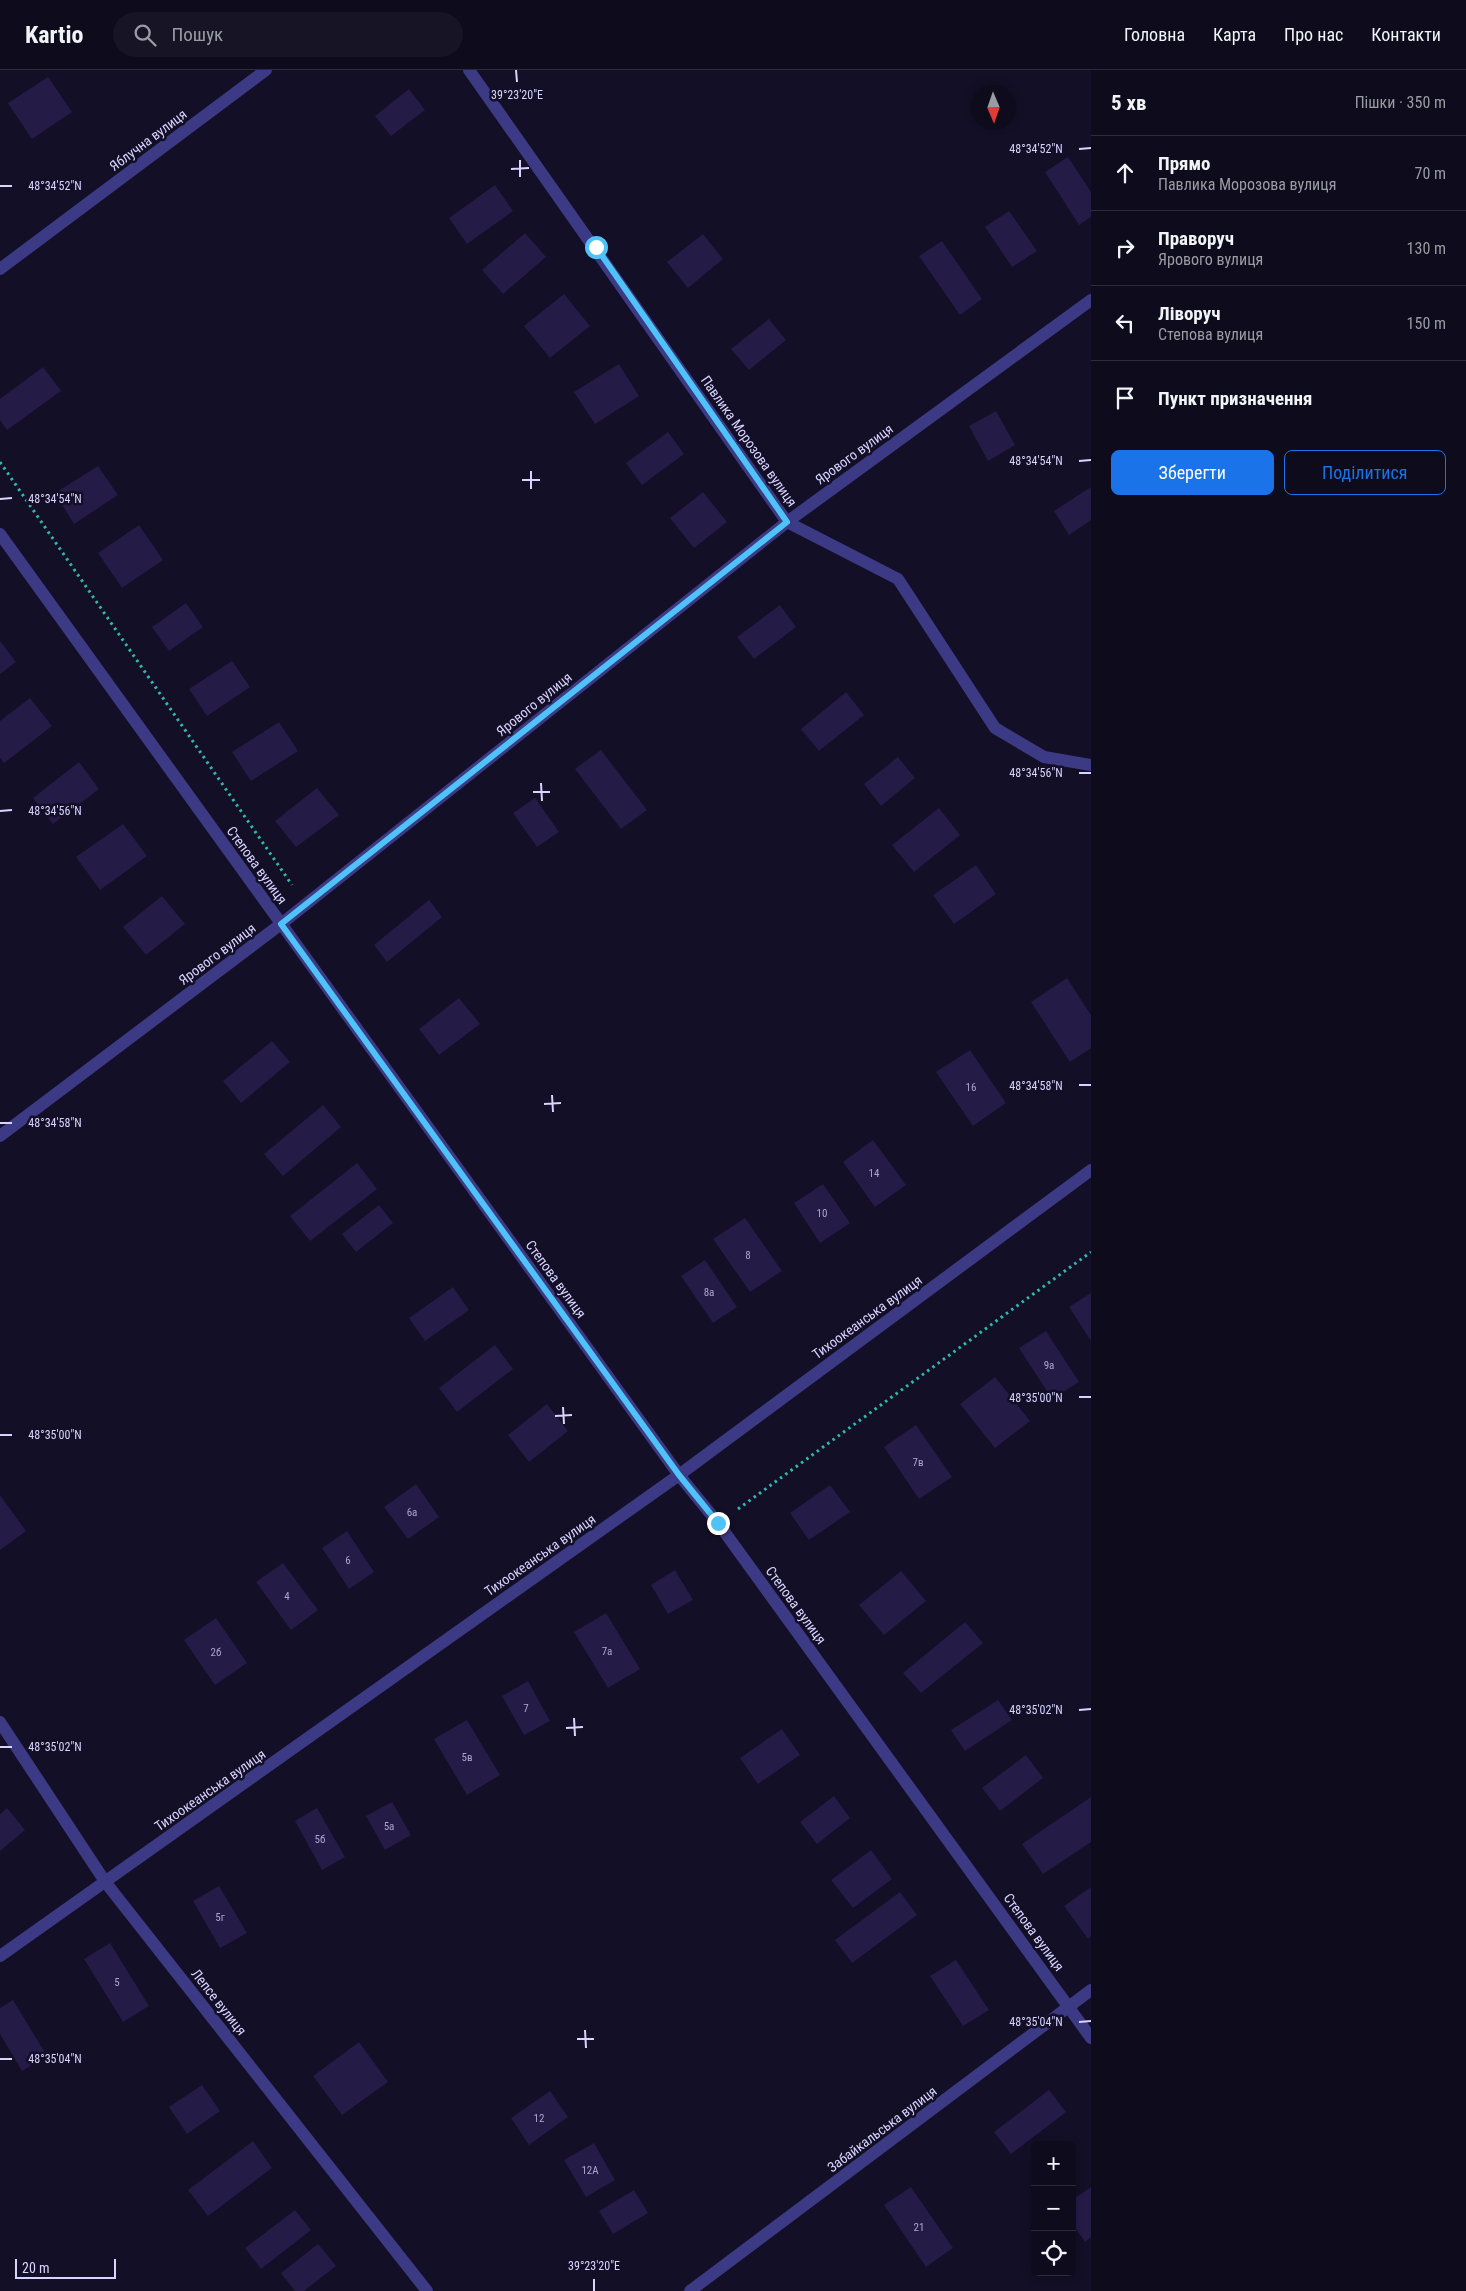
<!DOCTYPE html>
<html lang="uk">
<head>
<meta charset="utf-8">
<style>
	:root { --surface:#0e0b1c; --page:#171425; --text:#f1f3f6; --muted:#9b9ba3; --line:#2e2b3b; --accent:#1a73e8 }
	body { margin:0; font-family:"Roboto Condensed",sans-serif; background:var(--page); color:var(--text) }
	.controls { position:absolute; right:15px; bottom:15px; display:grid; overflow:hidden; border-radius:8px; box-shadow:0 2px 8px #0003 }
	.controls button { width:45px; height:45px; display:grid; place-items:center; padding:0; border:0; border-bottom:1px solid var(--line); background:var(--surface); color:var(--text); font:25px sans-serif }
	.compass { position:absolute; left:971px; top:15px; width:45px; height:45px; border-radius:50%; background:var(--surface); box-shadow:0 2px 8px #0003; rotate:178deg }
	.scale { position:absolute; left:15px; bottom:12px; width:101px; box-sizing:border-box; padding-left:5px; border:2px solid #d9d4ff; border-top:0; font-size:14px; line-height:18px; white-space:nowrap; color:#d9d4ff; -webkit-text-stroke:4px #130f26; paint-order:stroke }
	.stop { position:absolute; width:15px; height:15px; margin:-11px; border:4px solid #4fc3f7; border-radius:50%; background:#fff }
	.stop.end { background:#4fc3f7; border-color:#fff; box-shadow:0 1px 5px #0008 }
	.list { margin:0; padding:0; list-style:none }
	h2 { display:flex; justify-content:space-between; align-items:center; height:65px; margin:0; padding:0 20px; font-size:21px }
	h2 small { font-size:16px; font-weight:400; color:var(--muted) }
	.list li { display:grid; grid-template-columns:32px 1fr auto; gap:15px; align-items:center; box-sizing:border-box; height:75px; padding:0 20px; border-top:1px solid var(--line) }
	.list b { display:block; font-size:19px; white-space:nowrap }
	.list p { margin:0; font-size:16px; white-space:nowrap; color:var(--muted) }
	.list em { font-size:16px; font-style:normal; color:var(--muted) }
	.actions { display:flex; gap:10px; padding:15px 20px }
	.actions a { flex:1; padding:11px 0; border:1px solid var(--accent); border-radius:8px; text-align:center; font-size:18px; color:var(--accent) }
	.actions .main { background:var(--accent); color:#fff }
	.icon { flex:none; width:28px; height:28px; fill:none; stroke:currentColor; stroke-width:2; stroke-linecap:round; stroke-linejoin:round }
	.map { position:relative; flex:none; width:1091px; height:2221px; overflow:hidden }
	header { display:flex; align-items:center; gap:30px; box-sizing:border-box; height:70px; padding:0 25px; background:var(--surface); border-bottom:1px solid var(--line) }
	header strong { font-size:24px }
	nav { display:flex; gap:28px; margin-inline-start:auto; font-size:18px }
	.search { width:350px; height:45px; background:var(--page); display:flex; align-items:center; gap:12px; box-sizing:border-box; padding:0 18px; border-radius:28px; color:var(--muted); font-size:19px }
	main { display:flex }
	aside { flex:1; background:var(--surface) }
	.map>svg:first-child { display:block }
	.building { fill:#241b47 }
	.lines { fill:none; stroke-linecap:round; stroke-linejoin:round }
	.path { stroke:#2fb8b0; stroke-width:3; stroke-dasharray:2.5 4; stroke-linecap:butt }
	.lane { stroke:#3d3a85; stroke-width:12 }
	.street { stroke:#3d3a85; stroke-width:12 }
	.route { stroke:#4fc3f7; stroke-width:6 }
	.ticks { fill:none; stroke:#d9d4ff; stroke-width:2 }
	.labels { text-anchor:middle; stroke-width:5; stroke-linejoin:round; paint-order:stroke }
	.number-label { font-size:11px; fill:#aca6d1 }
	.street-label { font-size:14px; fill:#d9d4ff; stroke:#130f26 }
	.ticks-label { font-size:12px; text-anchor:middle; fill:#d9d4ff; stroke:#130f26; stroke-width:5; stroke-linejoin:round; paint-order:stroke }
</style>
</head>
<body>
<header>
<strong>Kartio</strong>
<div class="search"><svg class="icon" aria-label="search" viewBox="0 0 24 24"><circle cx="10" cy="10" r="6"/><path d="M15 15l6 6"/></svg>Пошук</div>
<nav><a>Головна</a><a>Карта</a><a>Про нас</a><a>Контакти</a></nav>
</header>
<main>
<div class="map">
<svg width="1091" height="2221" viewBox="0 0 1091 2221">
	<rect width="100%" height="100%" fill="#130f26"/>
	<path class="building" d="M48 7 72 42 32 69 8 33Z
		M409 19 425 40 391 66 375 46Z
		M1068 87 1091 122V147L1079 155 1045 102Z
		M495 115 513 141 467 174 449 148Z
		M1009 141 1037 181 1012 197 985 157Z
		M525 163 546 187 503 224 482 200Z
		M703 164 723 189 688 218 667 192Z
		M942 171 982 229 960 245 919 186Z
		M564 224 590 256 550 288 524 256Z
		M769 249 786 270 749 300 731 279Z
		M619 294 639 326 595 354 574 322Z
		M43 297 61 321 7 360 0 350V329Z
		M996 341 1015 375 988 391 969 356Z
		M668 362 684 384 642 415 626 393Z
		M98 396 118 425 74 454 55 423Z
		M1091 417V450L1069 465 1054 441Z
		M703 422 727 452 694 478 670 448Z
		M139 455 163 490 122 518 98 483Z
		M186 533 203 557 169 581 152 557Z
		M780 535 796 557 754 589 737 567Z
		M0 571 16 592 0 604Z
		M232 591 250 617 207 646 189 619Z
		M846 622 864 645 819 681 801 659Z
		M30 628 52 656 4 693 0 688V651Z
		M279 652 298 681 251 711 232 682Z
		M601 680 647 740 621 759 575 699Z
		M898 687 915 708 881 736 864 714Z
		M79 692 99 719 53 754 33 728Z
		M317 718 339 745 296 777 275 751Z
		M535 728 559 762 537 777 513 743Z
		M939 738 960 765 914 802 892 775Z
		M123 754 147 786 100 820 76 787Z
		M976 795 996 824 954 854 933 825Z
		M162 826 185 854 146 885 123 857Z
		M429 830 442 847 387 892 374 875Z
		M1067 908 1091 945V978L1070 992 1031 932Z
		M459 928 480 954 439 985 419 959Z
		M272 971 290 992 241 1033 223 1011Z
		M970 980 1006 1033 973 1056 936 1002Z
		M323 1035 341 1057 283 1106 264 1084Z
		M873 1070 906 1115 875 1137 843 1092Z
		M357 1093 377 1119 310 1171 290 1146Z
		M823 1114 850 1153 820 1173 794 1133Z
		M379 1135 393 1153 356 1182 342 1164Z
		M745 1148 782 1201 750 1222 713 1169Z
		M705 1190 737 1237 713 1253 681 1206Z
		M453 1217 469 1240 425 1271 409 1248Z
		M1091 1223V1271L1069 1237Z
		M1046 1261 1079 1312 1052 1329 1019 1278Z
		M495 1275 513 1299 457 1342 439 1318Z
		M995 1307 1030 1351 995 1378 960 1334Z
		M547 1334 568 1361 529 1392 508 1365Z
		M916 1355 952 1407 919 1429 884 1377Z
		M416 1414 439 1447 408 1469 384 1437Z
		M830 1415 850 1442 809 1470 790 1443Z
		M0 1425 26 1461 0 1480Z
		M347 1461 374 1502 349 1519 322 1478Z
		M283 1493 318 1540 291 1560 256 1512Z
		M675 1500 693 1530 668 1544 651 1515Z
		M901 1501 926 1531 884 1565 859 1535Z
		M606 1543 640 1599 608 1618 574 1562Z
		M216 1548 247 1593 215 1615 184 1570Z
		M965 1552 983 1573 921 1623 903 1603Z
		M528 1611 550 1651 524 1665 502 1626Z
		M998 1630 1012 1650 965 1681 951 1660Z
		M467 1650 500 1705 467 1725 434 1669Z
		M782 1659 800 1685 758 1714 740 1688Z
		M1026 1685 1043 1708 1000 1741 982 1718Z
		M834 1726 850 1748 817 1774 800 1752Z
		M1091 1727V1772L1043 1804 1022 1774Z
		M392 1732 411 1765 385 1780 366 1746Z
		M7 1738 25 1760 0 1781V1744Z
		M317 1738 345 1787 322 1800 295 1751Z
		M871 1780 892 1809 853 1838 831 1810Z
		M219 1816 247 1863 220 1878 193 1831Z
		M1091 1817V1866L1088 1869 1064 1836Z
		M900 1822 917 1845 852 1893 835 1870Z
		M110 1873 149 1936 123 1952 84 1889Z
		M956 1890 989 1940 963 1956 930 1906Z
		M13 1930 47 1986 22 2001 0 1964V1938Z
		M359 1972 388 2012 342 2045 313 2006Z
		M202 2015 220 2041 187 2064 169 2037Z
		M1049 2020 1066 2042 1011 2084 994 2062Z
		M550 2021 568 2047 529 2075 511 2048Z
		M253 2071 272 2098 208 2146 188 2120Z
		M594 2073 615 2110 586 2127 564 2090Z
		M911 2117 953 2178 926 2197 884 2135Z
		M1091 2117V2167L1085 2172 1072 2153V2130Z
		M634 2120 648 2143 613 2164 599 2141Z
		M295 2140 311 2160 261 2199 245 2178Z
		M318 2174 336 2196 304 2221H295L281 2203Z"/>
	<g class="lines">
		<path class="path" d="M0 392 292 815
			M738 1439 1091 1182"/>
		<path class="lane" d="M787 452 898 509 995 658 1044 687 1091 695"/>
		<path class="street" d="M469 0 787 452
			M0 199 266 0
			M0 464 679 1405 718 1453 1091 1968
			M0 1066 281 854 787 452 1091 230
			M0 1652 106 1813 427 2221
			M0 1886 679 1405 1091 1100
			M690 2221 1091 1920"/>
	</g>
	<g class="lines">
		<path class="route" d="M596 177 787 452 281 854 679 1405 718 1453"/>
	</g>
	<path class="ticks" d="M516 0 517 12M1079 79 1091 78M520 90V107M511 99 529 98M0 116H12M1079 391 1091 390M531 401V419M522 410H540M0 429 12 428M1079 703H1091M541 713 542 731M533 722H550M0 741 12 740M1079 1015H1091M552 1025 553 1042M544 1034 561 1033M0 1053H12M1079 1327H1091M563 1337 564 1354M555 1346 572 1345M0 1365H12M1079 1640 1091 1639M574 1648 575 1666M566 1658 583 1657M0 1677H12M1079 1952 1091 1951M585 1960 586 1978M577 1969H594M0 1989H12M594 2209V2221"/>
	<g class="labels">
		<g class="number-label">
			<text x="971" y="1021">16</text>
			<text x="874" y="1107">14</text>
			<text x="822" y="1147">10</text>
			<text x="748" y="1189">8</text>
			<text x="709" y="1226">8а</text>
			<text x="1049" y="1299">9а</text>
			<text x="918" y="1396">7в</text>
			<text x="412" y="1446">6а</text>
			<text x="348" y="1494">6</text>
			<text x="287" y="1530">4</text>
			<text x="607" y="1585">7а</text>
			<text x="216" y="1586">2б</text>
			<text x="526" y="1642">7</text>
			<text x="467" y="1691">5в</text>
			<text x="389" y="1760">5а</text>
			<text x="320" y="1773">5б</text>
			<text x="220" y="1851">5г</text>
			<text x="117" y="1916">5</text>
			<text x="539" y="2052">12</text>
			<text x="590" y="2104">12А</text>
			<text x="919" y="2161">21</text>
		</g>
		<g class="street-label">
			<text transform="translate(148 70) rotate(-37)" y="5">Яблучна вулиця</text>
			<text transform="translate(749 371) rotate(55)" y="5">Павлика Морозова вулиця</text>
			<text transform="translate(854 384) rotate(-36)" y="5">Ярового вулиця</text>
			<text transform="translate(534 634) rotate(-39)" y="5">Ярового вулиця</text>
			<text transform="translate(257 795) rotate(54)" y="5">Степова вулиця</text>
			<text transform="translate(217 884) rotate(-37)" y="5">Ярового вулиця</text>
			<text transform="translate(556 1209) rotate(54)" y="5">Степова вулиця</text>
			<text transform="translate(867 1247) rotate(-36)" y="5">Тихоокеанська вулиця</text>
			<text transform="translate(540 1485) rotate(-35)" y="5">Тихоокеанська вулиця</text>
			<text transform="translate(796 1535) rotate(54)" y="5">Степова вулиця</text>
			<text transform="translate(210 1720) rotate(-35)" y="5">Тихоокеанська вулиця</text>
			<text transform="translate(1034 1862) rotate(54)" y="5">Степова вулиця</text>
			<text transform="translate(219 1932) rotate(52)" y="5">Лепсе вулиця</text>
			<text transform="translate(882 2059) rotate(-37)" y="5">Забайкальська вулиця</text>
		</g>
	</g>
	<g class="ticks-label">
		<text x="517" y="29">39°23'20"E</text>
		<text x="1036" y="83">48°34'52"N</text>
		<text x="55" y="120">48°34'52"N</text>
		<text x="1036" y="395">48°34'54"N</text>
		<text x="55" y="433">48°34'54"N</text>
		<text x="1036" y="707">48°34'56"N</text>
		<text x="55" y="745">48°34'56"N</text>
		<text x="1036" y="1020">48°34'58"N</text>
		<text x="55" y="1057">48°34'58"N</text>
		<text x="1036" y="1332">48°35'00"N</text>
		<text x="55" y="1369">48°35'00"N</text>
		<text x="1036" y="1644">48°35'02"N</text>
		<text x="55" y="1681">48°35'02"N</text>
		<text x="1036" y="1956">48°35'04"N</text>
		<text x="55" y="1993">48°35'04"N</text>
		<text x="594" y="2200">39°23'20"E</text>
	</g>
</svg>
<div class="controls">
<button>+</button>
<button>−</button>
<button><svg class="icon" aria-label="locate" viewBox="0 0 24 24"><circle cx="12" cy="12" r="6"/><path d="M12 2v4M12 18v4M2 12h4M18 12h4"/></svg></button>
</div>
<svg class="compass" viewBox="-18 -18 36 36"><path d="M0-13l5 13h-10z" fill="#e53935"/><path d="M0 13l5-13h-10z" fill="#9b9ba3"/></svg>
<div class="scale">20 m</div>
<div class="stop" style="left:596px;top:177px"></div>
<div class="stop end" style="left:718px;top:1453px"></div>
</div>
<aside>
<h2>5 хв<small>Пішки · 350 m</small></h2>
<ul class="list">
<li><svg class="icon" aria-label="ahead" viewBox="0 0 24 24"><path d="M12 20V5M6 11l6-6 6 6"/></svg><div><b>Прямо</b><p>Павлика Морозова вулиця</p></div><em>70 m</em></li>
<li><svg class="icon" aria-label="right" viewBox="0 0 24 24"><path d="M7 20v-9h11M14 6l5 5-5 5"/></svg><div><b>Праворуч</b><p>Ярового вулиця</p></div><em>130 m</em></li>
<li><svg class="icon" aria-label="left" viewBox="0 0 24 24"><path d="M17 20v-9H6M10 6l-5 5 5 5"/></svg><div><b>Ліворуч</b><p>Степова вулиця</p></div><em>150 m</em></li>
<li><svg class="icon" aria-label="arrive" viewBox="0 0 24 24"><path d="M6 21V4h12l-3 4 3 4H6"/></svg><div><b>Пункт призначення</b></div></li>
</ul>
<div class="actions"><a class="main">Зберегти</a><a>Поділитися</a></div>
</aside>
</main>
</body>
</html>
